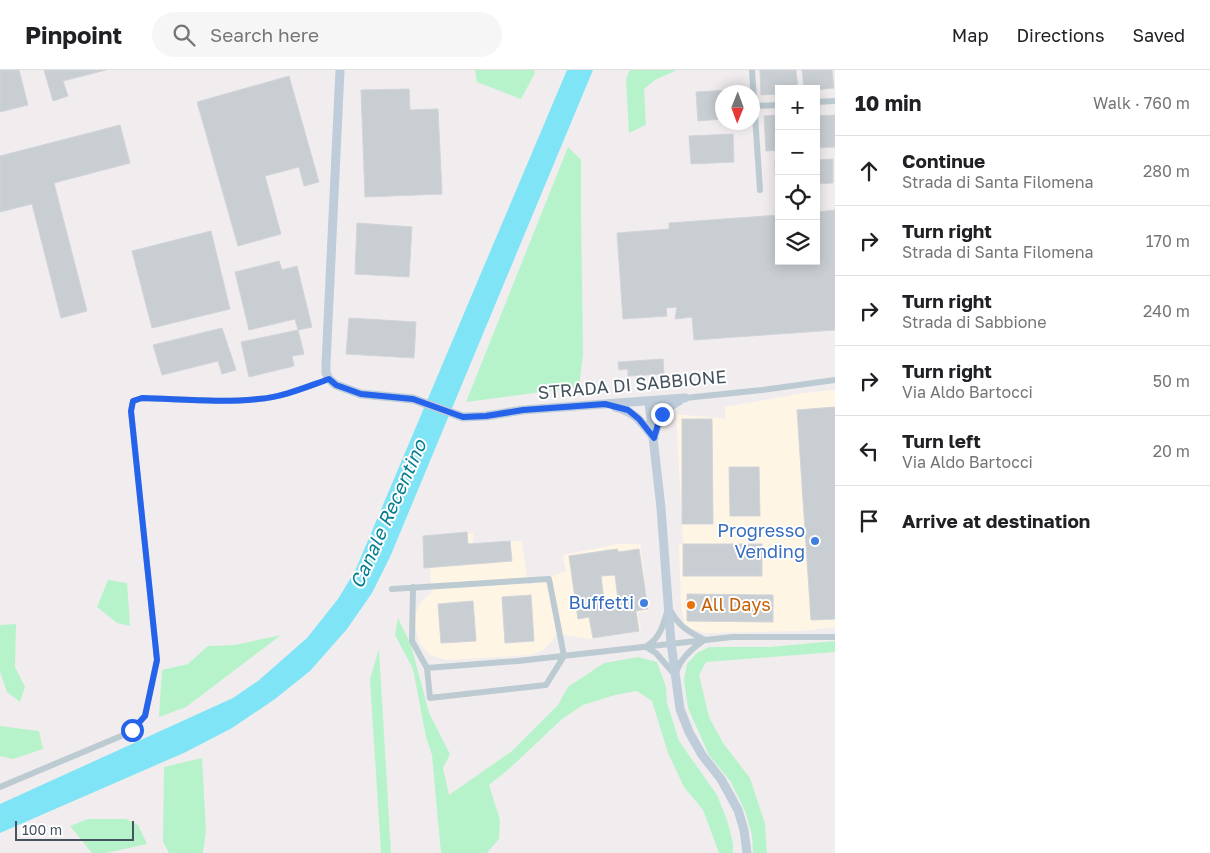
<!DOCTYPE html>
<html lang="en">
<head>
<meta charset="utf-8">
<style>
	:root { --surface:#fff; --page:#f6f6f6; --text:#202124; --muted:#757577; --line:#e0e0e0 }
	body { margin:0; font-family:"Golos Text",sans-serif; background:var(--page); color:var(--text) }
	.controls { position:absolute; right:15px; top:15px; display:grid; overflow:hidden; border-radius:0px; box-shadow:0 2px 12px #0003 }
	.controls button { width:45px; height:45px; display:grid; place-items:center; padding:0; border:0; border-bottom:1px solid var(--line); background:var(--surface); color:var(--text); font:25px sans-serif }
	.compass { position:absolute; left:715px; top:15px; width:45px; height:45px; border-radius:50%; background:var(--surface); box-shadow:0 2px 12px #0003; rotate:181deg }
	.scale { position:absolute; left:15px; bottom:12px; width:119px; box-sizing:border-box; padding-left:5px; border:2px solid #44535d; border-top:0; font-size:14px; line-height:18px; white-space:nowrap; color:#44535d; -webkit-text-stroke:4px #fff; paint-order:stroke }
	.stop { position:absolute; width:15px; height:15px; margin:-11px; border:4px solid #2563eb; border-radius:50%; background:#fff }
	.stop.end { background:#2563eb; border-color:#fff; box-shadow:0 1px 5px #0008 }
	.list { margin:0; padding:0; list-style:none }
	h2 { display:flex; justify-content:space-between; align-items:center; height:65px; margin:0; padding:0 20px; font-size:21px }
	h2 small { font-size:16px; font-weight:400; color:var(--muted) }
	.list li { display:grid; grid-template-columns:32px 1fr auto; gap:15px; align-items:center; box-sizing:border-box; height:70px; padding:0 20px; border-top:1px solid var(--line) }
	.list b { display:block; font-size:19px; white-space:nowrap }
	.list p { margin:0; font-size:16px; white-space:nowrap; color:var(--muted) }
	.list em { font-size:16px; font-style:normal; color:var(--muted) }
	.icon { flex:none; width:28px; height:28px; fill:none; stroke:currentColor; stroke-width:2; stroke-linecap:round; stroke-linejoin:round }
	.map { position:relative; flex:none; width:835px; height:783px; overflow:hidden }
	header { display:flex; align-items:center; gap:30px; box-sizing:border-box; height:70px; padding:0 25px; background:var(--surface); border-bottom:1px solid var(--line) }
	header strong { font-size:24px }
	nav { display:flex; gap:28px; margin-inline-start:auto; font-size:18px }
	.search { width:350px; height:45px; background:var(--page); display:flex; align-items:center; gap:12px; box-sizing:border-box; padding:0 18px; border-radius:28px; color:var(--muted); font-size:19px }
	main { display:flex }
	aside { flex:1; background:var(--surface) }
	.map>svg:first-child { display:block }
	.commercial { fill:#fef5e4 }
	.green { fill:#b7f3ca }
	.water { fill:#7fe4f5 }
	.building { fill:#c9ced3; stroke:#d1d4da; fill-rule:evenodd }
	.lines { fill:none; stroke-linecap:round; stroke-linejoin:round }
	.minor { stroke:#bccad2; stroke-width:6 }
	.secondary { stroke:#becdd9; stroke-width:9 }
	.route { stroke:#2563eb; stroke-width:6 }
	.shop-dot { fill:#3f7fe0; stroke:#fff; stroke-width:2 }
	.food-dot { fill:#e8710a; stroke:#fff; stroke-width:2 }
	.labels { text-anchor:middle; stroke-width:4; stroke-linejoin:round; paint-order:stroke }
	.street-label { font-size:18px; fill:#44535d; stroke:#fff }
	.shop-label { font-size:18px; fill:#366cbe; stroke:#fff; text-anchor:end }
	.food-label { font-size:18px; fill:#c56008; stroke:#fff; text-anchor:start }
	.water-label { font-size:19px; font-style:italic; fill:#037e93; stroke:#fff }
</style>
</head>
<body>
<header>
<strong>Pinpoint</strong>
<div class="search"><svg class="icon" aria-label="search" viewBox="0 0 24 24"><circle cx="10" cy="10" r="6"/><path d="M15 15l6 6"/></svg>Search here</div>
<nav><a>Map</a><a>Directions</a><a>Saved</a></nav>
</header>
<main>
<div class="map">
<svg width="835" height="783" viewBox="0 0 835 783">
	<rect width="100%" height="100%" fill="#f1edee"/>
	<path class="commercial" d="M835 320V557L802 561 705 563 692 559 684 553 681 536 679 474H683L676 344 725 349V337L804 323Z
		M473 463V473L522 471 528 515 566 501 563 485 618 474H640L649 541 638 543 641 561 591 569 556 564 552 571 543 580 531 585 446 590 430 585 420 574 414 556 415 544 421 532 432 522 427 466Z"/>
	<path class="green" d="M475 0H534L535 3 521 29 477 12Z
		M630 0H677L655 10 644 19 646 55 629 63 626 9Z
		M568 77 581 90V140L583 284 579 317 466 332Z
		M108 510 127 513 130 556 117 553 97 537Z
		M398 548 411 575 429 643 450 684 443 698 449 725 512 681 558 635 568 617 604 593 638 587 657 592 666 617 667 633 679 671 717 725 727 750 733 773V783H719L703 740 684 717 668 683 652 631 637 621 615 625 583 635 562 649 509 699 489 715 500 750 499 769 487 783H441L432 685 426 667 413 599 395 565Z
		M16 554 15 597 25 617 20 632 7 622 0 602V555Z
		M281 565 186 637 159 647 162 600 188 594 208 576 235 575Z
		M835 571V582L706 592 699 605 709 647 723 673 750 708 765 754 767 783H753L752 765 745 741 731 712 709 685 688 638 684 610 687 594 697 583 709 577H769Z
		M379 579 391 783H381L370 609Z
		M0 656 39 661 43 679 13 689 0 686Z
		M202 688 206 761 203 783H169L163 772 164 697Z
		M88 749H126L138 755 147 774 106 783H92L70 756Z"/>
	<path class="water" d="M567 0H593L390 487 372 523 347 559 310 601 275 629 232 658 186 682 0 763V734L233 628 258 611 307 568 338 529 355 501Z"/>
	<path class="building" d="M0 0H19L28 35 0 42Z
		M44 0H106L63 11 68 26 53 31Z
		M760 0H796L798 19H779V24L761 25Z
		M802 0H832L834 18 816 20 804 19Z
		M289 6 319 112 304 116 299 97 265 106 281 164 238 176 197 32Z
		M409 19 410 40 438 39 442 124 365 127 361 20Z
		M729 20V22H722V49L698 51 696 22Z
		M779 45V80L766 81 764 46Z
		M835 45V77L816 78V46Z
		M120 55 130 93 54 113 87 241 61 248 32 134 0 142V86Z
		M733 64 734 92 691 94 689 66Z
		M833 89V113L816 114V90Z
		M775 92H779V116H776Z
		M835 140V260L694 270 692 247 675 249 677 237 666 238 667 246 623 249 617 163 669 159V153L779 145V191H816V142Z
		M357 153 412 157 409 207 355 204Z
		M211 161 230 239 152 258 132 181Z
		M279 191 282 200 297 196 312 257 298 260 295 249 249 260 235 202Z
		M349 248 416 252 414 288 346 284Z
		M222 258 236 300 222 304 218 291 162 305 153 275Z
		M298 260 304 284 292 286 294 296 249 307 241 272Z
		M663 289 664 304 628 306V299L619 300 618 292Z
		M835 337V549L811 550 797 340Z
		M682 349H712L713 454H682Z
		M729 397H759L760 446H730Z
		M467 462 468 474 510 471 512 491 424 498 423 466Z
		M683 474H762V506H683Z
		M617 479 619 482 639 479 648 539 636 541 639 561 593 568 589 547 578 549 569 486ZM615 505 618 529 604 531 601 506Z
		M687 524 773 525V552L687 551Z
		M531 525 534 571 505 573 502 527Z
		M473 531 476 571 441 573 438 534Z"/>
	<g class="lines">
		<path class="minor" d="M752 0 760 120
			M816 32 835 31
			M753 36 779 35
			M685 328 762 320 835 310
			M392 519 549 509 564 586 546 615 430 628 427 598 412 571 413 517
			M670 540C679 556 687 561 703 569
			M648 575C660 568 663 555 667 542
			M646 577 656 583 675 605
			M427 598 518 591 732 567H835
			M676 602C681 588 691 579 703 571
			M0 717 133 661 145 646 157 590 131 341 133 331 142 328C180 329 220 333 258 329 283 327 306 317 329 309"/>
		<path class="secondary" d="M340 0 326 293V303L329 309 336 315 361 324 413 329 463 347 486 346 523 340 685 328
			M649 332 661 438 671 573 680 639 689 662 702 685 721 709 738 740 744 760 747 783
			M615 337C636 342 641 352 654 368
			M655 363C659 348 665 338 679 331"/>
	</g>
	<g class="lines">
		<path class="route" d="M132 660 145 646 157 590 131 341 133 331 142 328C180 329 220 333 258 329 283 327 306 317 329 309L336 315 361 324 413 329 463 347 486 346 523 340 605 334 628 340 639 349 654 368 658 354 662 344"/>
	</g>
	<g class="shop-dot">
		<circle cx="815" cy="471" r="5"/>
		<circle cx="644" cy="533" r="5"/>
	</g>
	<circle class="food-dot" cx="691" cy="535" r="5"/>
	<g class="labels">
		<g class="street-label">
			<text transform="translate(632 315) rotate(-5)" y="6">STRADA DI SABBIONE</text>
		</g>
		<g class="shop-label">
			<text x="805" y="467">Progresso<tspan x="805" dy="21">Vending</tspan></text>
			<text x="634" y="539">Buffetti</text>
		</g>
		<g class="food-label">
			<text x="701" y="541">All Days</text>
		</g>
		<g class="water-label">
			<text transform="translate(388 444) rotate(-66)" y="7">Canale Recentino</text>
		</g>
	</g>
</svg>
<div class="controls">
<button>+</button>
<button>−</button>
<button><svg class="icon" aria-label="locate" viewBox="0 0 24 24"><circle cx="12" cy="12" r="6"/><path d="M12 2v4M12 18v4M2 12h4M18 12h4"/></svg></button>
<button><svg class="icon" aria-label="layers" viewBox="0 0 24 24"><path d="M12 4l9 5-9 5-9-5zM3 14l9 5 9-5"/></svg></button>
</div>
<svg class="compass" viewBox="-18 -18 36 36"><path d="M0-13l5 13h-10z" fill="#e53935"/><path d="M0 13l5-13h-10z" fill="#757577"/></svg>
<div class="scale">100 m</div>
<div class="stop" style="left:132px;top:660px"></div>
<div class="stop end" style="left:662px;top:344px"></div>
</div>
<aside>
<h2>10 min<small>Walk · 760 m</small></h2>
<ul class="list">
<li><svg class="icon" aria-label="ahead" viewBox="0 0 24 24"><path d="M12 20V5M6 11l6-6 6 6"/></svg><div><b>Continue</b><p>Strada di Santa Filomena</p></div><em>280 m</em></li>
<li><svg class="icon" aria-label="right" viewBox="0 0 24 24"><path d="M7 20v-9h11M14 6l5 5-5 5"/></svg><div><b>Turn right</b><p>Strada di Santa Filomena</p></div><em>170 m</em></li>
<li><svg class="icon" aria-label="right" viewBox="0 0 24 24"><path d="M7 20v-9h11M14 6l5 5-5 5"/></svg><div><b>Turn right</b><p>Strada di Sabbione</p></div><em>240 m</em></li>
<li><svg class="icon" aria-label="right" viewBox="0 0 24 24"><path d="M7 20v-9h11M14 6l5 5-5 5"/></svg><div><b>Turn right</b><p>Via Aldo Bartocci</p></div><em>50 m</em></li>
<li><svg class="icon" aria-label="left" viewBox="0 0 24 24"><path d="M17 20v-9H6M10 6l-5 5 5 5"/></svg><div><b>Turn left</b><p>Via Aldo Bartocci</p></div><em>20 m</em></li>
<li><svg class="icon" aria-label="arrive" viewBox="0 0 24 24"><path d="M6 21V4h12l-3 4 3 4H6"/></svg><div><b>Arrive at destination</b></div></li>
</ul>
</aside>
</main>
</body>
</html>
